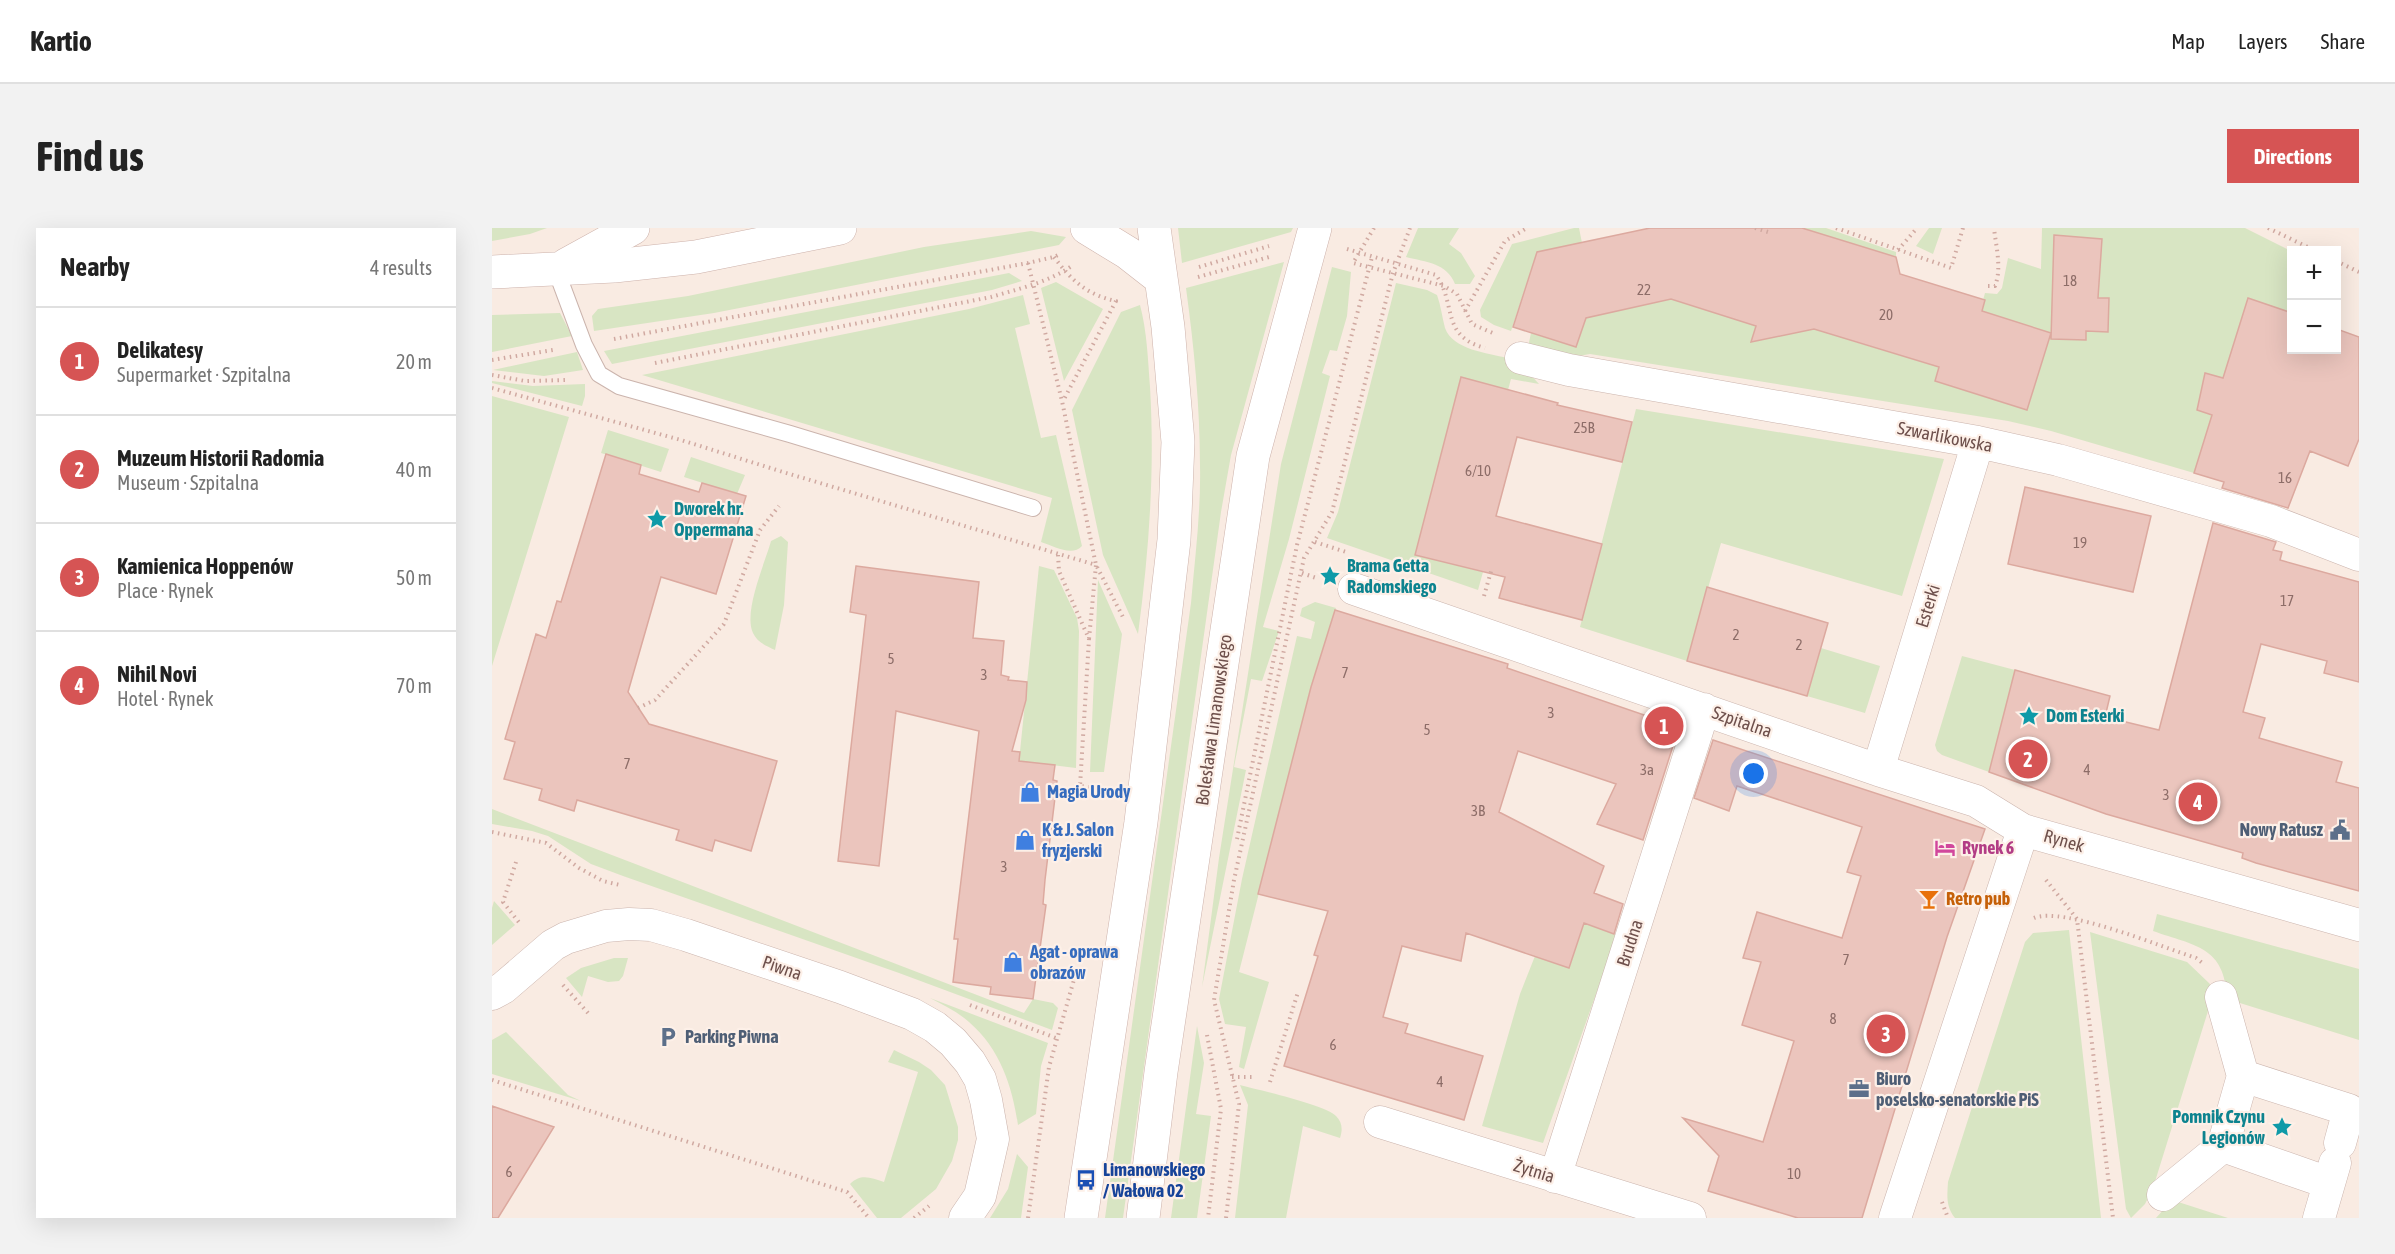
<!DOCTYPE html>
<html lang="en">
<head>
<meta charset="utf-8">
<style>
	:root { --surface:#fff; --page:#f2f2f2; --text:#222; --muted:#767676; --line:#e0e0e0; --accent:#d65454 }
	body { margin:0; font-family:"Asap Condensed",sans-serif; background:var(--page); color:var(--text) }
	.controls { position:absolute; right:18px; top:18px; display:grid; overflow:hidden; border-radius:0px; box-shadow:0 6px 24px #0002 }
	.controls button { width:54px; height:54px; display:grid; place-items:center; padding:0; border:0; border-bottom:2px solid var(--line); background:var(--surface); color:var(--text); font:30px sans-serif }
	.you { position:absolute; left:1262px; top:546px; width:21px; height:21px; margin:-15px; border:4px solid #fff; border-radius:50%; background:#1a73e8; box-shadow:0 0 0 9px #1a73e833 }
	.badge { display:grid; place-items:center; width:39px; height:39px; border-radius:50%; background:var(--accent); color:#fff; font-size:20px; font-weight:700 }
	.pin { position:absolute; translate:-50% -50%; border:3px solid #fff; box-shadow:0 2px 6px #0006 }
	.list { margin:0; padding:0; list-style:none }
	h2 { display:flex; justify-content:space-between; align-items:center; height:78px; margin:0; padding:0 24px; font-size:26px }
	h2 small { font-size:20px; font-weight:400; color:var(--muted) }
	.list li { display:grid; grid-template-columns:39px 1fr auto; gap:18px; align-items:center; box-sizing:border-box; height:108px; padding:0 24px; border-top:2px solid var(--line) }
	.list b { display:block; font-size:22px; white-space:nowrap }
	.list p { margin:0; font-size:20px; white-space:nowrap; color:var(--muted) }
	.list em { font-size:20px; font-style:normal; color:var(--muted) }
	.map { position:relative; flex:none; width:1867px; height:990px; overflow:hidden; border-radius:0px }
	header { display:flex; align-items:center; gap:36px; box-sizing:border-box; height:84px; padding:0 30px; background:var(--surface); border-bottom:2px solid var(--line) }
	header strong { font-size:28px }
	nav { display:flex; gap:33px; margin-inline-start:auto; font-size:21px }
	.intro { display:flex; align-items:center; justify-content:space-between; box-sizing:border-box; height:144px; padding:0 36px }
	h1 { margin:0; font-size:42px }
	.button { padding:15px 27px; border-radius:0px; background:var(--accent); color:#fff; font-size:21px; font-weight:700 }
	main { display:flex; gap:36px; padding:0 36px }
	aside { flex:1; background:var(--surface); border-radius:0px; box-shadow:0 6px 24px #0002 }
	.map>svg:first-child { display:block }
	.green { fill:#d8e5c3; fill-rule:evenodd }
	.building { fill:#ebc5bd; stroke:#dca99f; stroke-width:1.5 }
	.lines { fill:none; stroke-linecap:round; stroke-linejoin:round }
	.lane-casing { stroke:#cbb4ad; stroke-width:18 }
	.street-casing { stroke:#cbb4ad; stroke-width:33 }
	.secondary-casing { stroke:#cdb2ab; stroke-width:34 }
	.path { stroke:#d0a9a1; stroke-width:4; stroke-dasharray:1.5 4.5; stroke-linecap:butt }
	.lane { stroke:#fff; stroke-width:16 }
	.street { stroke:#fff; stroke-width:32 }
	.secondary { stroke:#fff; stroke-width:33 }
	.labels { text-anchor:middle; stroke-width:4.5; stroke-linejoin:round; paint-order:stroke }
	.number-label { font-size:15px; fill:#8d6d68 }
	.street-label { font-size:18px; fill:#6e504c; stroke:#fdf0e8 }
	.culture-label { font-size:18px; font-weight:bold; fill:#0d838f; stroke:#fdf0e8; text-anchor:start }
	.shop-label { font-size:18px; font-weight:bold; fill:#366cbe; stroke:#fdf0e8; text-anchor:start }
	.service-label { font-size:18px; font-weight:bold; fill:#4e5e75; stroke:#fdf0e8; text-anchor:start }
	.hotel-label { font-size:18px; font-weight:bold; fill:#b23c85; stroke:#fdf0e8; text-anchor:start }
	.food-label { font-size:18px; font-weight:bold; fill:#c56008; stroke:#fdf0e8; text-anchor:start }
	.transit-label { font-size:18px; font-weight:bold; fill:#164399; stroke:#fdf0e8; text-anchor:start }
</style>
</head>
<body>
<header>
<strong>Kartio</strong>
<nav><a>Map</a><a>Layers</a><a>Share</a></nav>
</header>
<div class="intro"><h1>Find us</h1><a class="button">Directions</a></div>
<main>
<aside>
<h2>Nearby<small>4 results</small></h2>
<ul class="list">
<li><span class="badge">1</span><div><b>Delikatesy</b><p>Supermarket · Szpitalna</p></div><em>20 m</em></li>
<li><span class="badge">2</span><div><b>Muzeum Historii Radomia</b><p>Museum · Szpitalna</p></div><em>40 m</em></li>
<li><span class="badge">3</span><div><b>Kamienica Hoppenów</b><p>Place · Rynek</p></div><em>50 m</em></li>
<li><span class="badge">4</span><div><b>Nihil Novi</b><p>Hotel · Rynek</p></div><em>70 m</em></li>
</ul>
</aside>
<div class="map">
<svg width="1867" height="990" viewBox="0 0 1867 990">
	<rect width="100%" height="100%" fill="#f9ebe2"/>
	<path class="green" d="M0 0H55L38 6 0 13Z
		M686 0H801L799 4 690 35Z
		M926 0H967L957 16 969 25 983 48 978 56H963C955 35 934 34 914 29Z
		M1082 0H1087L1090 15 1045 24 1019 103 1002 97 989 89 988 82 1020 16Z
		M1310 0H1334L1404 24V29Z
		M1437 0H1450L1441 26 1424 18Z
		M1550 0H1753L1799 23 1800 79 1797 84 1790 82 1731 150 1713 145 1705 182 1720 187 1702 245 1559 203 1516 193 1098 126 1081 129 1036 119 1039 105 1084 119 1094 90 1179 71 1253 94 1266 92 1260 111 1307 89 1360 113 1447 139 1443 153 1535 182 1559 105 1488 83 1493 65 1505 66 1510 60 1516 30 1549 41ZM1563 7 1610 11 1607 37 1594 69 1617 70 1616 104 1594 103Z
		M539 3 574 9 567 17 222 85 102 103 100 88 106 81 196 68 432 19Z
		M792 34 739 227 729 284 631 990H613L699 375C703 329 709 283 708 238 708 178 702 119 694 60Z
		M840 39 859 44 855 88 845 123 838 122 830 145 838 148 797 311 771 399 787 403 770 453 759 451 742 539 754 542 710 759 727 630 789 236Z
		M517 45 530 53 500 62 120 136 112 123Z
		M564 54 611 81 572 153 549 60Z
		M904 55 935 62 945 67C949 78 950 89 953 100 961 122 996 125 1015 130L1014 138 1036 144 1047 156 1019 151 1016 162 969 149 924 327 991 344 986 362 835 310 846 284Z
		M531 67 538 96 523 100 549 210 564 207 590 318C580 329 562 318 549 314L560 270 150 147 477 81Z
		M648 77C655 103 656 132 658 159 663 243 657 324 646 406L611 327 580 182 629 84Z
		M68 85 80 108 0 124V87Z
		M85 124 91 142 52 148 1 142Z
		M0 153 41 158 93 156V168L90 178 0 155Z
		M0 168 77 189 0 438Z
		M1144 181 1452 231 1410 368 1229 315 1195 433 1088 399Z
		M116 202 177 221 169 244 109 225Z
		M199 229 253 247 245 266 192 249Z
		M289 308 296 314 292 377 283 422C274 418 265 414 261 405 251 384 273 335 279 313Z
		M547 338 562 342 585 390 587 403 584 540 527 533Z
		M606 352 630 406 612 544H598Z
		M823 374 844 380 819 459 747 744 777 754 752 841 747 839 754 799 733 796 727 771 750 651 805 408 819 411 823 394 808 388 810 380Z
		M1329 420 1388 438 1373 485 1315 468Z
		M1470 428 1523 442 1497 544 1450 527 1445 523 1443 517Z
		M0 581 532 785 541 771 561 775 566 780 560 802 407 745 131 648 99 636 56 608 40 603 0 596Z
		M2 673 23 697 0 717V680Z
		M1665 686 1867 741V812L1735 771C1733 718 1703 718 1661 703Z
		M1092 695 1125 707 1051 915 990 898 1028 766 1043 728 1077 740Z
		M1577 702 1609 990H1463C1454 979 1455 968 1456 954L1533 714 1541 705Z
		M1598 704 1695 734 1718 756 1721 767 1661 960 1653 976 1639 990 1634 981Z
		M122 730H136L131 748 127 753 116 754 96 748 90 769 74 750 89 740Z
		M438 770 556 815 549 838 544 886 526 897C520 857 508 821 477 794 466 784 451 777 438 770Z
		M705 798 712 835 704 886 719 888 705 990H679Z
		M14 804 76 867 89 873 0 846V812Z
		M402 822 427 834 439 842 453 857 466 899V912L460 933 444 961 409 990H385L358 956C369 945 379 950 392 954L426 844 396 834Z
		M748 857C767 862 833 877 844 888 850 894 851 901 848 910L811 898 794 990H743L756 877Z
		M525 926 536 939 529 990H498L516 961Z
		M1680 972 1736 990H1664Z"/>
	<path class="building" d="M1158 0H1310L1404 29 1408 46 1493 72 1490 83 1559 105 1535 182 1443 153 1447 139 1322 101 1259 114 1264 98 1179 71 1094 90 1084 119 1021 99 1045 24Z
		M1562 7 1610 11 1606 70H1617L1616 104 1594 103V112L1559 111Z
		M1756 70 1800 85V122H1845V101L1867 109V211L1856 238 1818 223 1796 280 1730 260 1732 254 1702 245 1720 187 1705 182 1713 145 1731 150Z
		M969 149 1066 175 1065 177 1140 194 1130 234 1025 209 1004 288 1110 316 1090 392 1007 370 1013 349 923 327Z
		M114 226 149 237 147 246 207 264 210 255 254 268 224 366 169 349 136 464 157 496 285 533 259 623 223 612 220 623 184 612 187 602 85 572 82 583 47 572 50 561 12 551 23 514 13 511 44 406 54 410 65 373 69 374Z
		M1533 259 1659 288 1641 364 1516 336Z
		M1721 295 1784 314 1781 322 1790 324 1788 332 1867 354V454L1832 445 1835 433 1769 416 1751 484 1773 490 1767 510 1850 534 1844 554 1867 560V663L1764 635 1750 630 1751 625 1614 586 1497 544 1523 442 1618 468 1613 489 1667 502Z
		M364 338 487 354 481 410 512 413 509 447 517 449 516 452 535 454 534 472 520 523 528 524 527 533 563 537 561 552 565 553 553 652 551 676 554 677 541 771 498 766 499 759 461 754 466 711H462L487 503 404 483 387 638 346 633 374 387 358 384Z
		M1215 359 1336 395 1315 468 1195 433Z
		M843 382 1016 436 1015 440 1187 499 1151 612 1105 596 1124 556 1026 523 1007 584 1112 638 1102 665 1131 676 1122 706 1092 695 1077 740 974 705 969 733 910 718 891 789 916 796 913 805 991 828 972 892 792 838 826 728 822 727 836 683 766 666 819 459Z
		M1221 512 1493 601 1455 709 1370 990H1306L1216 963 1227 928 1191 890 1271 914 1302 813 1250 797 1269 734 1251 730 1265 684 1350 710 1369 648 1355 644 1370 599 1245 558 1237 583 1202 570Z
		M0 878 62 899 6 990H0Z"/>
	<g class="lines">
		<g class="lane-casing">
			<path id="lane" d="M64 42 92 117 107 146 127 158 298 206 541 280"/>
		</g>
		<g class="street-casing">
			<path id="street" d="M1029 130 1077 142 1486 214 1566 232 1779 293 1867 327
				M862 361 1386 542 1484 573 1531 602 1867 697
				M1386 542 1486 214
				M0 766 11 760 61 717 74 710 114 698 137 696 159 697 194 707 348 759 420 786 443 799 461 814 478 834 488 851 494 872 501 911 488 968 473 990
				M1729 769 1751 848 1857 882 1848 915
				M888 894 1198 990
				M1731 918 1837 955
				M1063 949 1212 481
				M1671 967 1731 918 1751 848
				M1403 990 1531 602
				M1827 990 1843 935"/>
		</g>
		<g class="secondary-casing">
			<path id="secondary" d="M595 0 636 25 668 50
				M74 37 141 0
				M0 44 122 38 204 29 348 0
				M589 990 649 594 682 312 686 214 676 99 662 0
				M651 990 669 844 761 228 823 0"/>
		</g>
		<path class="path" d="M882 0 861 35 952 58 965 66 980 96 1003 106
			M1263 0 1276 4
			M1344 0 1459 40 1471 0
			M1776 0 1822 22
			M855 21 944 47C965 76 948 108 993 120
			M1406 22 1425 0
			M562 29C579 52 595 67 624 73L571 173
			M1844 33 1867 44
			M536 35 570 173 604 337 632 391
			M707 39 777 18
			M706 49 777 29
			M1496 58H1503C1510 40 1504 19 1502 0
			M973 83 1013 13 1035 0
			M122 111 536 35 562 29 568 26
			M0 132 61 122
			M163 135 499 69C526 61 558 54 581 37
			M0 147 33 153 76 152
			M0 160 189 212 291 244 604 337 597 411
			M823 314 854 324
			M566 327 567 343 597 411 588 558 615 561
			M810 345 827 351
			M992 368 1000 340
			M146 480 163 472 232 396 268 302 287 278
			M0 604 54 615 87 640 111 653 128 657
			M745 611 805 317 880 29
			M24 634 11 674 29 697
			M1554 652 1585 691 1621 990
			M1542 690C1571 678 1670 719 1704 730L1713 737
			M71 757 96 785
			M478 777 564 810
			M715 807 729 881 716 990
			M740 849H762
			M0 852 355 964 377 990
			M778 854 806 764
			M1450 974 1456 990
			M422 990 437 978
			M536 990 557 839 585 741
			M734 990 747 876 722 772 742 652 812 330 840 284 901 45 918 0"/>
		<use href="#lane" class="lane"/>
		<use href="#street" class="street"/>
		<use href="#secondary" class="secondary"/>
	</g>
	<defs>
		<g id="sight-bare" transform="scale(1.62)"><path d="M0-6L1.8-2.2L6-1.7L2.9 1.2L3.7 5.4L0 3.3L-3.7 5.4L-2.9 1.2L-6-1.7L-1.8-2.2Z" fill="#0f9aa8" stroke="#fdf0e8" stroke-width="2.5" paint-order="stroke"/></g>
		<g id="shop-bare" transform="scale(1.62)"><path d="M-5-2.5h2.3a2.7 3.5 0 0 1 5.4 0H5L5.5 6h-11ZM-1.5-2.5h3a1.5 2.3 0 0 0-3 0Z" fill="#3f7fe0" stroke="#fdf0e8" stroke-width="2.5" paint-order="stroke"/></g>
		<g id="civic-bare" transform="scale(1.62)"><path d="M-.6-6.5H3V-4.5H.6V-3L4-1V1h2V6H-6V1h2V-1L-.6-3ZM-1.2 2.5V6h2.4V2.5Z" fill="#5c6f8a" stroke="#fdf0e8" stroke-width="2.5" paint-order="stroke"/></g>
		<g id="hotel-bare" transform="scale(1.62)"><path d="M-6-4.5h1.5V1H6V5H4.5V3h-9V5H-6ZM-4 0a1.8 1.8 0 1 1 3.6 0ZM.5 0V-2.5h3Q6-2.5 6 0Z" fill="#d1479c" stroke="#fdf0e8" stroke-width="2.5" paint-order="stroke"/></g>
		<g id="bar-bare" transform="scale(1.62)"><path d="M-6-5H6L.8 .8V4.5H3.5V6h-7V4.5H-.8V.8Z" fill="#e8710a" stroke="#fdf0e8" stroke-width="2.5" paint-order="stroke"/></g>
		<g id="parking-bare" transform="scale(1.62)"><path d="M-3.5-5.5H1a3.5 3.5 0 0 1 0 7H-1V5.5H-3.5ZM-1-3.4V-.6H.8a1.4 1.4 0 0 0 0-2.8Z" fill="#5c6f8a" stroke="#fdf0e8" stroke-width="2.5" paint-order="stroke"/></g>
		<g id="office-bare" transform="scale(1.62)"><path d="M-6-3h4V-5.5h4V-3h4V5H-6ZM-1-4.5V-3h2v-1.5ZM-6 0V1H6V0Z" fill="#5c6f8a" stroke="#fdf0e8" stroke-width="2.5" paint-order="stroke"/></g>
		<g id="bus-bare" transform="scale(1.62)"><path d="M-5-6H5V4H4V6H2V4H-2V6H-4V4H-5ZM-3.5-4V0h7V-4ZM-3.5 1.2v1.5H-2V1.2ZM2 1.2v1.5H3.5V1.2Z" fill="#1a4fb4" stroke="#fdf0e8" stroke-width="2.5" paint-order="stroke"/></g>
	</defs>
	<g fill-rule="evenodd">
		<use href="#sight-bare" x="165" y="291"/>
		<use href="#sight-bare" x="838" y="348"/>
		<use href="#sight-bare" x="1537" y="488"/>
		<use href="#shop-bare" x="538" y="564"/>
		<use href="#civic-bare" x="1848" y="602"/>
		<use href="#shop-bare" x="533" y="612"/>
		<use href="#hotel-bare" x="1453" y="620"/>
		<use href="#bar-bare" x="1437" y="671"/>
		<use href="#shop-bare" x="521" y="734"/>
		<use href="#parking-bare" x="176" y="809"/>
		<use href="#office-bare" x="1367" y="861"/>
		<use href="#sight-bare" x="1790" y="899"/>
		<use href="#bus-bare" x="594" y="952"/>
	</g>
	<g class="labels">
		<g class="number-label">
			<text x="1578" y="58">18</text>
			<text x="1152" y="67">22</text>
			<text x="1394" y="92">20</text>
			<text x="1092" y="205">25B</text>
			<text x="986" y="248">6/10</text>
			<text x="1793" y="255">16</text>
			<text x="1588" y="320">19</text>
			<text x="1795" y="378">17</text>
			<text x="1244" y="412">2</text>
			<text x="1307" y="422">2</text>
			<text x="399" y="436">5</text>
			<text x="853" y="450">7</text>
			<text x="492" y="452">3</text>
			<text x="1059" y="490">3</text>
			<text x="935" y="507">5</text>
			<text x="135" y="541">7</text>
			<text x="1155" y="547">3a</text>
			<text x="1595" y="547">4</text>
			<text x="1674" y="572">3</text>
			<text x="986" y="588">3B</text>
			<text x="512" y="644">3</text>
			<text x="1354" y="737">7</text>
			<text x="1341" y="796">8</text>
			<text x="841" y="822">6</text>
			<text x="948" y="859">4</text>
			<text x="17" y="949">6</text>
			<text x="1302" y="951">10</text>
		</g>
		<g class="street-label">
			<text transform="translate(1453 209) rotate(11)" y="6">Szwarlikowska</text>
			<text transform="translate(1436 378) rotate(-73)" y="6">Esterki</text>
			<text transform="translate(722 492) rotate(-82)" y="6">Bolesława Limanowskiego</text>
			<text transform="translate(1250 494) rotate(19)" y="6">Szpitalna</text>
			<text transform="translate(1572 613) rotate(16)" y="6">Rynek</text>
			<text transform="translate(1138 715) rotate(-72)" y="6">Brudna</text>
			<text transform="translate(290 740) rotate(19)" y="6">Piwna</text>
			<text transform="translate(1042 943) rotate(17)" y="6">Żytnia</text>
		</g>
		<g class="culture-label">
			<text x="182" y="287">Dworek hr.<tspan x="182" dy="21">Oppermana</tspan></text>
			<text x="855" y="344">Brama Getta<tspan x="855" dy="21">Radomskiego</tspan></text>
			<text x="1554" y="494">Dom Esterki</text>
			<text x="1773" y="895" text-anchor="end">Pomnik Czynu<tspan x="1773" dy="21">Legionów</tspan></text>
		</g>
		<g class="shop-label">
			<text x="555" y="570">Magia Urody</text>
			<text x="550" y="608">K &amp; J. Salon<tspan x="550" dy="21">fryzjerski</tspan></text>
			<text x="538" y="730">Agat - oprawa<tspan x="538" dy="21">obrazów</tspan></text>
		</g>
		<g class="service-label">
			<text x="1831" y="608" text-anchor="end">Nowy Ratusz</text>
			<text x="193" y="815">Parking Piwna</text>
			<text x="1384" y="857">Biuro<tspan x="1384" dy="21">poselsko-senatorskie PiS</tspan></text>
		</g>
		<g class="hotel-label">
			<text x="1470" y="626">Rynek 6</text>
		</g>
		<g class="food-label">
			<text x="1454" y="677">Retro pub</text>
		</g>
		<g class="transit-label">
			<text x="611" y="948">Limanowskiego<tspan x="611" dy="21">/ Wałowa 02</tspan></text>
		</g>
	</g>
</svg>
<div class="controls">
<button>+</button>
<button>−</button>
</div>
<div class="you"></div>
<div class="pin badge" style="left:1172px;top:498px">1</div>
<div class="pin badge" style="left:1536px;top:531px">2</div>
<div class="pin badge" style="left:1394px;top:806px">3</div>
<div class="pin badge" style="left:1706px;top:574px">4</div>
</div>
</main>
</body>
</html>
